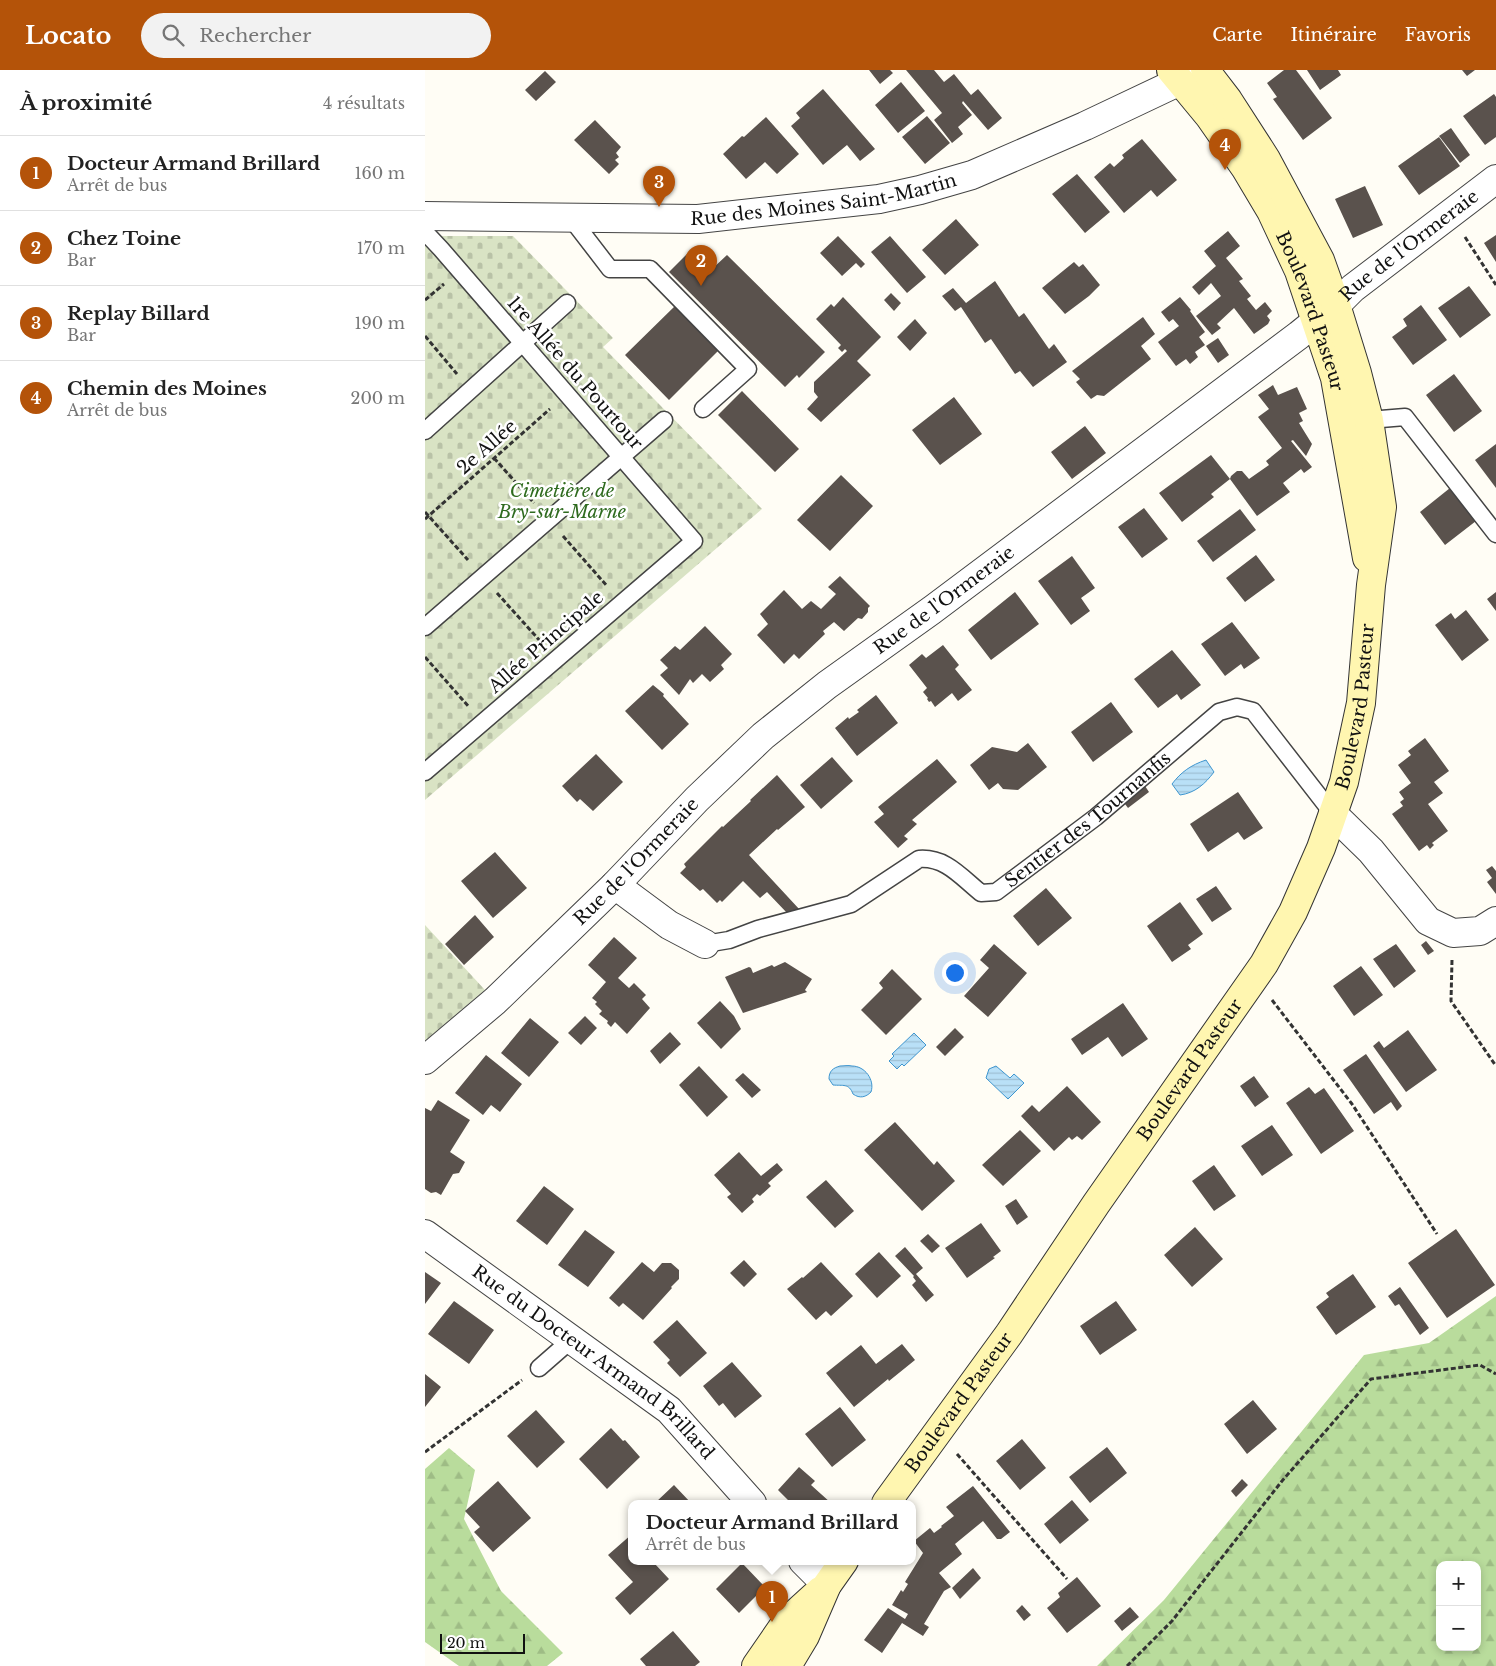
<!DOCTYPE html>
<html lang="fr">
<head>
<meta charset="utf-8">
<style>
	:root { --surface:#fff; --page:#f2f2f2; --text:#222; --muted:#767676; --line:#e0e0e0; --accent:#b45309 }
	body { margin:0; font-family:"Libre Baskerville",serif; background:var(--page); color:var(--text) }
	.controls { position:absolute; right:15px; bottom:15px; display:grid; overflow:hidden; border-radius:10px; box-shadow:0 2px 8px #0003 }
	.controls button { width:45px; height:45px; display:grid; place-items:center; padding:0; border:0; border-bottom:1px solid var(--line); background:var(--surface); color:var(--text); font:25px sans-serif }
	.scale { position:absolute; left:15px; bottom:12px; width:85px; box-sizing:border-box; padding-left:5px; border:2px solid #111; border-top:0; font-size:14px; line-height:18px; white-space:nowrap; color:#111; -webkit-text-stroke:4px #fff; paint-order:stroke }
	.you { position:absolute; left:529px; top:902px; width:18px; height:18px; margin:-12px; border:4px solid #fff; border-radius:50%; background:#1a73e8; box-shadow:0 0 0 8px #1a73e833 }
	.badge { display:grid; place-items:center; width:32px; height:32px; border-radius:50%; background:var(--accent); color:#fff; font-size:16px; font-weight:700 }
	.pin { position:absolute; translate:-50% -41px; filter:drop-shadow(0 1px 2px #0008) }
	.pin::after { content:''; position:absolute; top:26px; width:18px; height:15px; background:inherit; clip-path:polygon(0 0,100% 0,50% 100%) }
	.popup { position:absolute; left:203px; top:1430px; width:288px; height:65px; box-sizing:border-box; display:grid; place-content:center; border-radius:10px; background:var(--surface); filter:drop-shadow(0 1px 4px #0005); font-size:16px; white-space:nowrap; color:var(--muted) }
	.popup b { font-size:19px; color:var(--text) }
	.popup::after { content:''; position:absolute; left:50%; top:100%; margin-left:-10px; border:10px solid transparent; border-top-color:var(--surface) }
	.list { margin:0; padding:0; list-style:none }
	h2 { display:flex; justify-content:space-between; align-items:center; height:65px; margin:0; padding:0 20px; font-size:21px }
	h2 small { font-size:16px; font-weight:400; color:var(--muted) }
	.list li { display:grid; grid-template-columns:32px 1fr auto; gap:15px; align-items:center; box-sizing:border-box; height:75px; padding:0 20px; border-top:1px solid var(--line) }
	.list b { display:block; font-size:19px; white-space:nowrap }
	.list p { margin:0; font-size:16px; white-space:nowrap; color:var(--muted) }
	.list em { font-size:16px; font-style:normal; color:var(--muted) }
	.icon { flex:none; width:28px; height:28px; fill:none; stroke:currentColor; stroke-width:2; stroke-linecap:round; stroke-linejoin:round }
	.map { position:relative; flex:none; width:1071px; height:1596px; overflow:hidden }
	header { display:flex; align-items:center; gap:30px; box-sizing:border-box; height:70px; padding:0 25px; background:var(--accent); color:#fff }
	header strong { font-size:24px }
	nav { display:flex; gap:28px; margin-inline-start:auto; font-size:18px }
	.search { width:350px; height:45px; background:var(--page); display:flex; align-items:center; gap:12px; box-sizing:border-box; padding:0 18px; border-radius:28px; color:var(--muted); font-size:19px }
	main { display:flex }
	aside { flex:1; background:var(--surface) }
	.map>svg:first-child { display:block }
	.forest { fill:url(#forest-firs); fill-rule:evenodd }
	.cemetery { fill:url(#cemetery-stones) }
	.water { fill:url(#water-rules); stroke:#3f96cf }
	.building { fill:#5a524d }
	.lines { fill:none; stroke-linecap:round; stroke-linejoin:round }
	.service-casing { stroke:#444; stroke-width:19 }
	.minor-casing { stroke:#444; stroke-width:30 }
	.secondary-casing { stroke:#333; stroke-width:30 }
	.path { stroke:#333; stroke-width:3; stroke-dasharray:5 2.5; stroke-linecap:butt }
	.service { stroke:#fff; stroke-width:16 }
	.minor { stroke:#fff; stroke-width:28 }
	.secondary { stroke:#fff6b0; stroke-width:28 }
	.labels { text-anchor:middle; stroke-width:5; stroke-linejoin:round; paint-order:stroke }
	.street-label { font-size:18px; fill:#111; stroke:#fff }
	.park-label { font-size:18px; font-style:italic; fill:#2f6b1f; stroke:#fff }
</style>
</head>
<body>
<header>
<strong>Locato</strong>
<div class="search"><svg class="icon" aria-label="search" viewBox="0 0 24 24"><circle cx="10" cy="10" r="6"/><path d="M15 15l6 6"/></svg>Rechercher</div>
<nav><a>Carte</a><a>Itinéraire</a><a>Favoris</a></nav>
</header>
<main>
<aside>
<h2>À proximité<small>4 résultats</small></h2>
<ul class="list">
<li><span class="badge">1</span><div><b>Docteur Armand Brillard</b><p>Arrêt de bus</p></div><em>160 m</em></li>
<li><span class="badge">2</span><div><b>Chez Toine</b><p>Bar</p></div><em>170 m</em></li>
<li><span class="badge">3</span><div><b>Replay Billard</b><p>Bar</p></div><em>190 m</em></li>
<li><span class="badge">4</span><div><b>Chemin des Moines</b><p>Arrêt de bus</p></div><em>200 m</em></li>
</ul>
</aside>
<div class="map">
<svg width="1071" height="1596" viewBox="0 0 1071 1596">
	<defs>
		<pattern id="forest-firs" width="22" height="20" patternUnits="userSpaceOnUse" patternTransform="scale(1.25)"><rect width="22" height="20" fill="#b9dc9c"/><path d="M5 1l3.5 6h-7zM16 11l3.5 6h-7z" fill="#9ebc85"/></pattern>
		<pattern id="cemetery-stones" width="16" height="16" patternUnits="userSpaceOnUse" patternTransform="scale(1.25)"><rect width="16" height="16" fill="#d9e3c4"/><path d="M2 7V4a2 2 0 0 1 4 0v3zM10 15v-3a2 2 0 0 1 4 0v3z" fill="#b9c2a7"/></pattern>
		<pattern id="water-rules" width="6" height="5" patternUnits="userSpaceOnUse" patternTransform="scale(1.25)"><rect width="6" height="5" fill="#b9e0f7"/><path d="M0 2.5h6" fill="none" stroke="#9ebfd3"/></pattern>
	</defs>
	<rect width="100%" height="100%" fill="#fffdf5"/>
	<path class="forest" d="M1071 1226V1596H672L739 1530 939 1285 1004 1273ZM1015 1495H1052V1577H1015Z
		M24 1378 50 1400 39 1449 76 1521 138 1583 122 1596H34L0 1572V1399Z"/>
	<path class="cemetery" d="M0 166H88L188 268 178 277 337 439 0 730Z
		M0 855 60 920 0 971Z"/>
	<path class="water" d="M781 690 789 702C780 714 770 723 755 725L747 714C756 702 766 695 781 690Z
		M489 963 501 975 479 996 477 994 472 999 464 991 469 986 467 984Z
		M415 996C419 996 423 995 427 996 440 996 450 1010 446 1022 441 1027 435 1029 428 1024 424 1013 418 1016 408 1015L404 1009C404 1001 408 998 415 996Z
		M571 996 585 1008 589 1004 599 1013 583 1029 561 1008 564 999Z"/>
	<path class="building" d="M444 0H465L468 3 455 14Z
		M481 0H509L519 12 529 4 546 25 553 19 577 48 563 60 538 31 537 33 547 45 533 57 538 64 527 73 509 50 517 43Z
		M859 0H871L907 48 878 70 848 29 852 27 842 13Z
		M882 0H913L916 5 895 20Z
		M1037 0H1050L1042 6Z
		M120 1 131 12 111 31 100 20Z
		M476 12 500 41 473 63 450 35Z
		M398 19 450 79 435 91 422 75 398 95 366 56 375 48 371 43Z
		M1069 24 1071 27V67L1060 75 1038 46Z
		M502 46 525 73 500 94 477 67Z
		M341 47 374 84 352 104 340 92 321 109 298 84 317 66 319 67Z
		M170 50 196 77 191 83 194 87 190 90 194 94 184 104 149 70Z
		M1026 58 1045 85 1035 93 1014 66Z
		M1014 67 1035 96 994 125 973 96Z
		M717 69 752 110 732 127 726 120 699 143 669 107 685 93 689 97 699 88 697 85Z
		M652 104 685 142 660 163 627 124Z
		M940 116 958 155 928 168 910 129Z
		M531 149 554 175 520 205 497 180Z
		M803 161 815 176 801 188 818 209 814 211 826 226 822 229 831 240 840 232 847 241 842 246 845 250 843 254 829 264 809 238 792 254 796 258 787 265 771 246 796 226 786 213 774 225 767 217 791 196 779 181Z
		M1071 165V192L1059 173Z
		M413 166 440 194 436 198 431 193 417 206 395 183Z
		M465 166 501 207 482 223 446 182Z
		M267 179 287 199 302 185 400 282 374 308 372 305 360 317 244 202Z
		M649 192 654 197 658 194 675 215 664 226 640 244 617 218Z
		M570 211 594 247 599 243 624 279 629 274 642 292 608 317 595 301 590 304 566 269 560 273 536 237 530 241 517 226 528 218 541 233Z
		M1044 216 1066 245 1035 268 1013 238Z
		M466 223 476 233 469 241 459 230Z
		M418 227 456 267 432 291 446 305 396 352 382 339 393 327 389 322V312L422 281 420 279 417 282 413 278 416 275 391 249 406 234 409 237Z
		M755 227 766 240 765 241 780 262 774 267 780 275 770 282 773 287 765 294 761 289 751 296 733 272 754 256 748 249 744 252 736 242Z
		M251 235 295 279 244 330 200 285Z
		M996 235 1022 270 988 295 967 267 982 256 978 249Z
		M718 247 730 264 716 276 726 289 679 326 672 325 666 329 651 312 655 309 647 301Z
		M490 249 502 263 485 281 472 267Z
		M793 268 804 285 793 293 781 276Z
		M1029 304 1057 341 1029 362 1001 325Z
		M848 315 853 325 872 317 882 339 874 343 878 351 874 353 887 374 881 386 868 370 866 371 887 397 879 403 876 399 858 413 865 422 832 446 805 409 806 406 812 401H817L824 409 844 395 841 391 857 378 833 347 844 339 833 325Z
		M317 321 374 379 350 402 293 345Z
		M529 327 557 364 515 395 487 360Z
		M660 356 681 383 647 409 626 382Z
		M1071 374V418L1050 390Z
		M786 385 805 409 786 424 789 427 757 452 734 423Z
		M416 405 448 436 405 481 372 450Z
		M1025 418 1051 451 1020 475 995 442Z
		M719 438 743 469 717 488 693 457Z
		M815 439 831 460 788 492 772 471Z
		M831 485 850 510 820 532 801 508Z
		M647 486 670 518 656 528 665 541 646 555 613 511Z
		M415 506 445 536 443 538V542L437 549 433 548 419 561 409 552 398 561 400 564 374 589 369 584 359 594 332 565 343 554 335 544 359 520 377 539 386 531 396 539 411 524 403 517Z
		M590 522 614 554 566 590 543 560Z
		M1071 522V541L1062 529Z
		M1041 540 1064 570 1037 591 1010 555 1026 543 1030 549Z
		M807 552 835 588 819 599 816 594 800 606 776 574Z
		M280 556 307 584 296 595 299 599 285 612 277 604 268 613 265 609 254 625 235 605 243 598 235 590 250 576 255 580Z
		M518 575 534 595 530 599 547 620 533 631 527 623 510 637 506 631 504 632 502 629 503 628 498 622 502 618 484 595 497 584 501 588Z
		M747 580 776 615 756 630 752 624 733 638 709 609Z
		M228 615 239 624 238 626 264 654 237 680 200 641Z
		M451 625 473 653 432 686 410 658 423 647 424 649 434 642 432 640Z
		M686 632 708 662 668 692 646 662Z
		M1000 668 1024 701 1009 712 1018 723 1003 734 1023 761 1007 773 1009 775 1005 779 1002 775 994 781 967 744 978 736 975 732 979 729 974 722 986 713 973 695 986 685 983 681Z
		M603 673 622 697 593 720 578 719 573 713 564 720 545 695 567 677 592 682Z
		M171 684 198 712 168 741 155 729 152 732 137 716Z
		M407 687 428 711 396 739 375 715Z
		M512 689 532 712 487 750 492 754 479 766 483 769 473 778 449 752 459 744 453 737Z
		M352 705 380 737 353 760 352 759 324 785 375 840 363 844 342 822 335 828 318 811 297 832 295 830 292 833 278 819 275 821 255 803 261 797 259 794 297 756 298 757 326 731 325 730Z
		M718 713 724 722 703 738 697 730Z
		M813 722 838 758 819 770 813 762 783 782 765 754Z
		M70 782 102 818 68 848 36 811Z
		M1067 796 1071 801V824L1062 812 1067 808 1061 800Z
		M791 816 807 839 787 852 771 829Z
		M621 818 647 848 613 876 588 846Z
		M755 832 778 864 763 875 766 879 747 892 722 856Z
		M50 845 69 867 39 895 20 874Z
		M189 867 212 888 193 908 204 918 209 913 221 925 217 929 225 938 202 964 190 952 186 957 182 953 183 951 174 944 177 941 170 934 172 932 167 928 181 912 163 895Z
		M1001 871 1009 881 1003 885 996 875Z
		M569 874 602 903 563 947 539 926 564 898 555 890Z
		M971 874 991 901 969 918 948 889Z
		M360 892 387 909 380 920 382 922 318 943 300 907 324 897 326 898 328 903 347 895 349 897Z
		M936 896 958 925 929 946 908 916Z
		M467 899 497 929 461 965 436 940 458 918 454 913Z
		M295 931 309 946 316 959 296 979 272 953Z
		M698 933 723 969 697 987 683 967 657 985 646 969Z
		M160 946 172 958 156 975 143 963Z
		M105 948 134 972 104 1007 76 983Z
		M530 958 539 967 520 986 511 977Z
		M983 960 1012 1000 981 1022 948 976 954 971 959 978Z
		M245 962 256 974 235 994 225 981Z
		M941 984 977 1036 972 1041 966 1032 949 1044 918 1000Z
		M61 985 97 1014 75 1042 66 1035 58 1045 30 1023Z
		M274 996 303 1027 282 1047 254 1015Z
		M318 1003 336 1020 327 1028 310 1010Z
		M829 1006 844 1027 830 1037 815 1016Z
		M642 1016 676 1052 657 1070 652 1066 647 1070 644 1067 629 1081 596 1046 607 1035 614 1042Z
		M884 1017 890 1024 899 1018 929 1061 896 1084 861 1033Z
		M13 1030 45 1050 25 1082 40 1092 34 1103 28 1104 16 1125 11 1122 6 1123 0 1119V1038L6 1041Z
		M470 1052 509 1095 512 1091 530 1111 497 1141 439 1080Z
		M847 1055 868 1085 837 1106 816 1076Z
		M595 1060 616 1081 578 1116 557 1095Z
		M314 1082 336 1106 352 1093 358 1100 343 1113 346 1116 335 1126 332 1124 327 1129 329 1132 317 1143 302 1127 306 1124 289 1105Z
		M789 1095 811 1126 789 1141 767 1111Z
		M401 1110 429 1141 410 1158 381 1127Z
		M119 1116 149 1139 122 1175 91 1151Z
		M591 1129 603 1147 592 1155 580 1136Z
		M556 1153 576 1181 568 1187 570 1188 542 1208 520 1178Z
		M770 1157 798 1189 767 1217 739 1185Z
		M1031 1159 1070 1215 1022 1248 983 1193Z
		M160 1160 190 1182 163 1217 133 1195Z
		M503 1164 515 1176 507 1183 495 1171Z
		M480 1177 498 1198 491 1204 509 1225 501 1232 487 1215 491 1211 488 1207 489 1206 470 1186Z
		M454 1182 476 1206 452 1228 430 1204Z
		M319 1190 332 1204 319 1217 305 1203Z
		M217 1192 229 1202 237 1193H246L254 1200V1209L246 1217 247 1218 218 1250 198 1233 194 1237 184 1228Z
		M396 1192 428 1226 406 1246 401 1241 391 1250 362 1219 377 1207 378 1208Z
		M0 1202 16 1213 0 1234Z
		M928 1204 951 1237 911 1265 891 1237 904 1227 901 1223Z
		M975 1217 1004 1258 995 1265 974 1234 970 1236 963 1226Z
		M29 1231 69 1260 44 1294 3 1264Z
		M691 1231 712 1260 675 1285 655 1256Z
		M252 1250 282 1283 255 1307 242 1293 245 1290 228 1272Z
		M477 1274 490 1290 464 1311 463 1309 429 1337 401 1303 436 1275 451 1294Z
		M307 1292 337 1326 310 1348 298 1333 294 1336 278 1316Z
		M0 1304 16 1317 0 1337Z
		M828 1330 852 1359 822 1384 799 1354Z
		M415 1337 441 1370 407 1397 380 1364Z
		M111 1340 140 1372 112 1398 82 1366Z
		M186 1358 198 1371 200 1370 215 1387 182 1419 154 1389Z
		M597 1369 621 1398 595 1420 571 1391Z
		M682 1377 702 1403 665 1433 644 1407Z
		M374 1397 390 1411 386 1415 406 1433H366L353 1420Z
		M817 1409 823 1415 811 1427 806 1421Z
		M73 1411 106 1448 68 1482 49 1462 55 1457 40 1441Z
		M249 1415 266 1433H230Z
		M548 1416 585 1462 576 1469H572L558 1451 530 1474 537 1484 514 1503 526 1517 519 1521 499 1554 504 1557 498 1566 477 1553 457 1583 439 1570 463 1538 480 1549 483 1544 467 1535 476 1520 478 1522 483 1514 480 1512 498 1483 489 1471 505 1458 509 1463 517 1457 516 1456 529 1446 521 1437Z
		M647 1430 664 1450 635 1474 619 1454Z
		M207 1464V1491H232L230 1494 244 1509 205 1545 190 1528 208 1512 183 1485Z
		M317 1493 340 1517 314 1543 291 1519Z
		M548 1498 556 1508 535 1529 527 1518Z
		M652 1507 676 1536 642 1563 622 1538 635 1527 633 1523Z
		M597 1535 606 1545 599 1551 591 1541Z
		M705 1537 714 1547 697 1561 689 1551Z
		M248 1561 275 1592 270 1596H221L215 1589Z"/>
	<g class="lines">
		<g class="service-casing">
			<g id="service">
				<path d="M145 147 185 199H225L323 299 278 339"/>
				<path d="M0 162 16 179 269 471 0 702"/>
				<path d="M944 350 980 347 1071 464"/>
				<path d="M0 361 142 233"/>
				<path d="M0 557 239 350"/>
				<path id="s1" d="M280 874 304 870 333 859 426 834 494 789C521 787 536 807 556 823L571 822 671 747 794 642 812 637 828 641 908 744"/>
				<path d="M114 1298 146 1270"/>
			</g>
		</g>
		<g class="minor-casing">
			<g id="minor">
				<path id="s2" d="M0 146 273 149 454 129 495 120 547 105 660 56 755 11 773 0"/>
				<path d="M908 744 946 781 1003 851 1028 863 1055 861 1071 851"/>
				<path d="M190 815 244 855 280 874"/>
				<path id="s3" d="M0 990 70 931 190 815 272 729 338 666 402 615 507 540 874 265 911 235 928 218 1071 109"/>
				<path id="s4" d="M0 1164 244 1340 327 1433"/>
				<path d="M378 1491 402 1515"/>
			</g>
		</g>
		<g class="secondary-casing">
			<g id="secondary">
				<path id="s5" d="M746 0 784 46 821 99 846 141 874 201 910 308 942 488"/>
				<path id="s6" d="M461 1433 584 1264 671 1134 839 894 868 842 896 778 919 712 936 633 946 515 957 437 944 350 932 303 911 235 895 190 841 89 803 30 780 0"/>
				<path d="M331 1596 362 1551 395 1521"/>
				<path d="M362 1596 380 1566 402 1515 419 1491"/>
			</g>
		</g>
		<path class="path" d="M1040 167 1071 215
			M0 230 19 214
			M0 266 32 304
			M69 388 109 433
			M0 442 43 490
			M0 449 125 339
			M138 466 182 516
			M72 523 116 572
			M0 587 44 637
			M1027 890 1026 931 1071 996
			M847 930 927 1034 1012 1164
			M0 1382 97 1310
			M532 1384 642 1509
			M702 1596 747 1551 857 1411 946 1309 1055 1295 1071 1304"/>
		<use href="#service" class="service"/>
		<use href="#minor" class="minor"/>
		<use href="#secondary" class="secondary"/>
	</g>
	<g class="labels">
		<g class="street-label">
			<text dy="6" stroke="none"><textPath href="#s2" startOffset="400">Rue des Moines Saint-Martin</textPath></text>
			<text dy="6" stroke="none"><textPath href="#s3" startOffset="1280">Rue de l'Ormeraie</textPath></text>
			<text dy="6" stroke="none"><textPath href="#s5" startOffset="281">Boulevard Pasteur</textPath></text>
			<text transform="translate(150 303) rotate(49)" y="6">1re Allée du Pourtour</text>
			<text transform="translate(62 377) rotate(-41)" y="6">2e Allée</text>
			<text dy="6" stroke="none"><textPath href="#s3" startOffset="695">Rue de l'Ormeraie</textPath></text>
			<text transform="translate(121 572) rotate(-41)" y="6">Allée Principale</text>
			<text dy="6" stroke="none"><textPath href="#s6" startOffset="934">Boulevard Pasteur</textPath></text>
			<text dy="6" stroke="none"><textPath href="#s1" startOffset="438">Sentier des Tournanfis</textPath></text>
			<text dy="6" stroke="none"><textPath href="#s3" startOffset="290">Rue de l'Ormeraie</textPath></text>
			<text dy="6" stroke="none"><textPath href="#s6" startOffset="529">Boulevard Pasteur</textPath></text>
			<text dy="6" stroke="none"><textPath href="#s4" startOffset="212">Rue du Docteur Armand Brillard</textPath></text>
			<text dy="6" stroke="none"><textPath href="#s6" startOffset="124">Boulevard Pasteur</textPath></text>
		</g>
		<g class="park-label">
			<text x="137" y="427">Cimetière de<tspan x="137" dy="21">Bry-sur-Marne</tspan></text>
		</g>
	</g>
</svg>
<div class="controls">
<button>+</button>
<button>−</button>
</div>
<div class="scale">20 m</div>
<div class="you"></div>
<div class="pin badge" style="left:347px;top:1552px">1</div>
<div class="popup"><b>Docteur Armand Brillard</b>Arrêt de bus</div>
<div class="pin badge" style="left:276px;top:216px">2</div>
<div class="pin badge" style="left:234px;top:137px">3</div>
<div class="pin badge" style="left:800px;top:100px">4</div>
</div>
</main>
</body>
</html>
